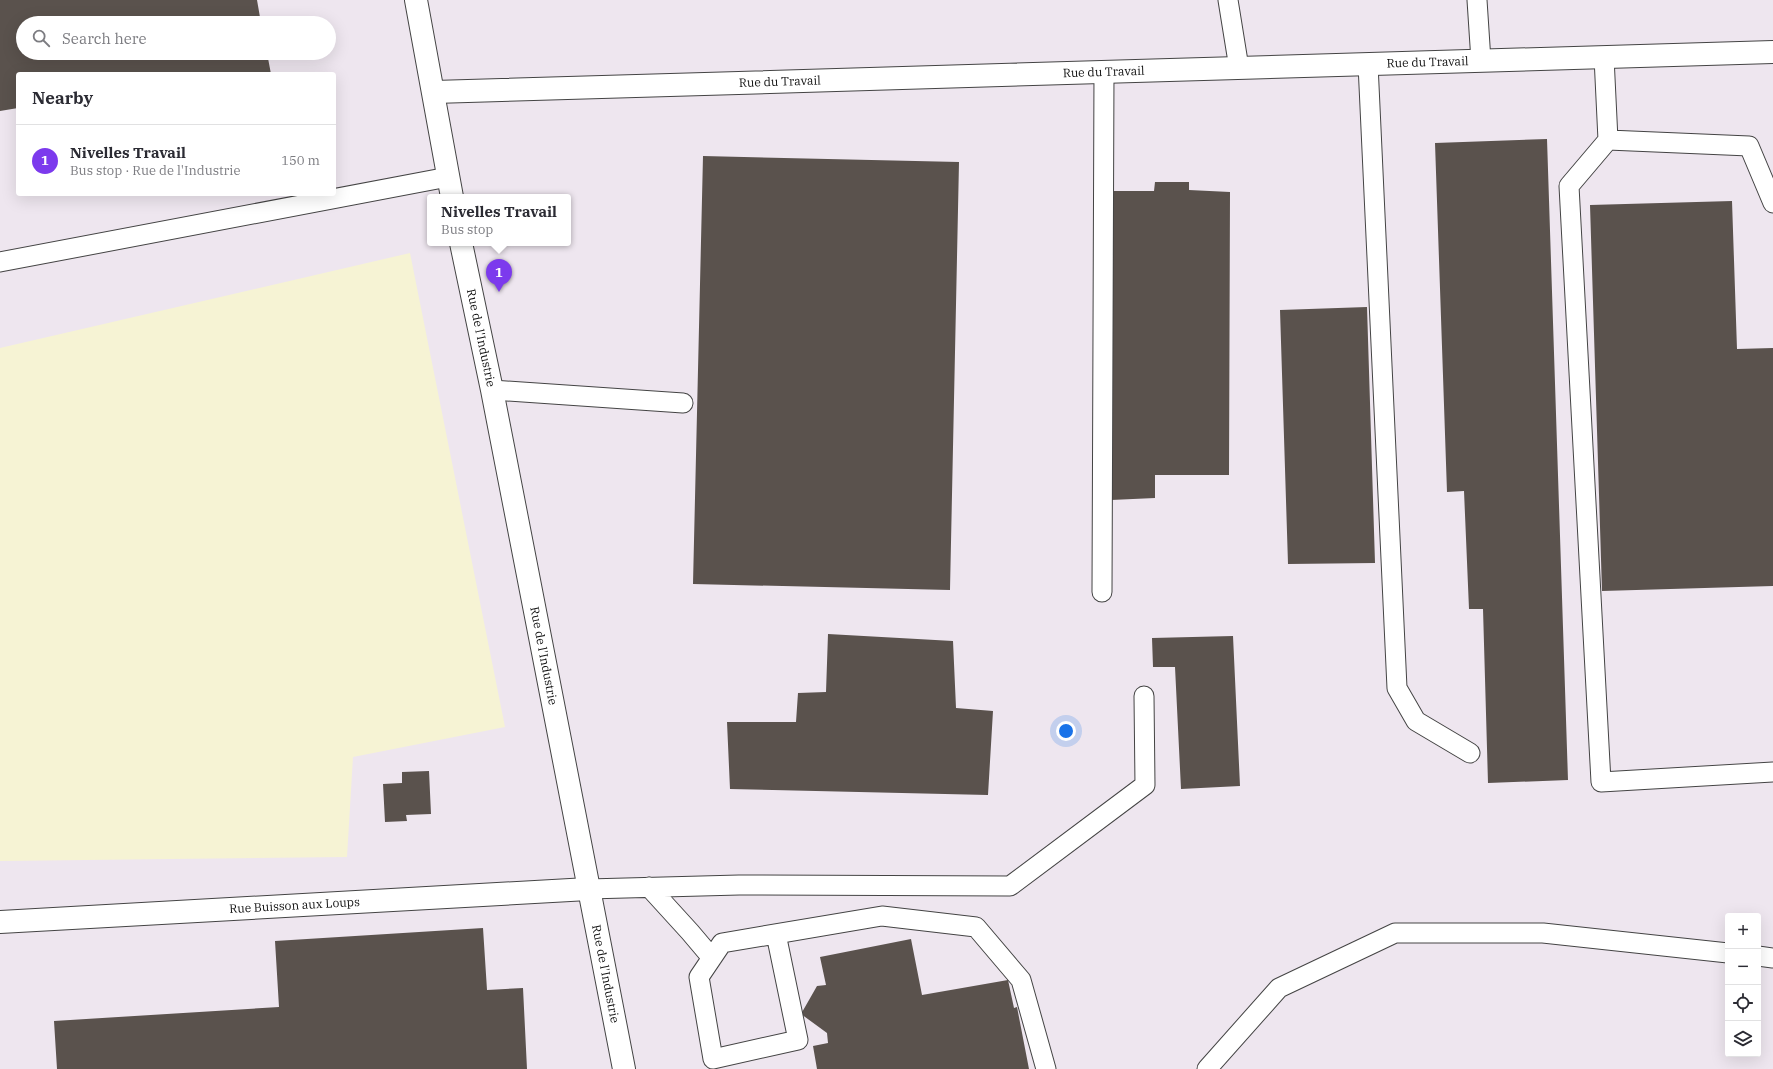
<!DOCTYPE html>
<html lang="en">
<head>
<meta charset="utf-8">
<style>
	:root { --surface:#fff; --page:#f7f7f7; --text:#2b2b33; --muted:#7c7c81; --line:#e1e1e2; --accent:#7c3aed }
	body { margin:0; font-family:"IBM Plex Serif",serif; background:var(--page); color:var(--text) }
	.controls { position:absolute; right:12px; bottom:12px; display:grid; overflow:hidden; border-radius:4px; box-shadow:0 4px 16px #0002 }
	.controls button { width:36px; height:36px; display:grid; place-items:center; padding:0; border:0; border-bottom:1px solid var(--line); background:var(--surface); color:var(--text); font:20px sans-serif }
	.you { position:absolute; left:1066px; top:731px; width:14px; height:14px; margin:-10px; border:3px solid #fff; border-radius:50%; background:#1a73e8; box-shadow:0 0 0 6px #1a73e833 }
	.badge { display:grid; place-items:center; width:26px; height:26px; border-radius:50%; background:var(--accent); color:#fff; font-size:13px; font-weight:700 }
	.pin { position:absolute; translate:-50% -33px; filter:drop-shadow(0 1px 2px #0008) }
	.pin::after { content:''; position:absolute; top:21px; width:14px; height:12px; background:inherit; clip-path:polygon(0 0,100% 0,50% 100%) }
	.popup { position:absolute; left:427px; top:194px; width:144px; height:52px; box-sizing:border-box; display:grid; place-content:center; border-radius:4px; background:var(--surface); filter:drop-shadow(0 1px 3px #0005); font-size:13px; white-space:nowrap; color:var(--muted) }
	.popup b { font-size:15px; color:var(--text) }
	.popup::after { content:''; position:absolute; left:50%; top:100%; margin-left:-8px; border:8px solid transparent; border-top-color:var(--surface) }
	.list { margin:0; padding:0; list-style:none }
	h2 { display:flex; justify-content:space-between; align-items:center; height:52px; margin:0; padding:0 16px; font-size:17px }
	h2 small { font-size:13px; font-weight:400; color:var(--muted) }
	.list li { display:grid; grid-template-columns:26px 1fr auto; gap:12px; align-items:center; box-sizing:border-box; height:72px; padding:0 16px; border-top:1px solid var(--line) }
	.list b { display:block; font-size:15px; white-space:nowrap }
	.list p { margin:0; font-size:13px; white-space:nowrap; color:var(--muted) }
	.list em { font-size:13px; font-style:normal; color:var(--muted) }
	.icon { flex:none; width:22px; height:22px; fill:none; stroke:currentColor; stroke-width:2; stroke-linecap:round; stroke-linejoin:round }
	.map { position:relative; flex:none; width:1773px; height:1069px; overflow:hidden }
	.search { position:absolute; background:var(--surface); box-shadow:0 4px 16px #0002; left:16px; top:16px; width:320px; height:44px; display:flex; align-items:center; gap:10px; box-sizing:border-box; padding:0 14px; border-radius:22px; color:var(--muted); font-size:15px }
	.panel { position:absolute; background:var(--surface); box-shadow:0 4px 16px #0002; left:16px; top:72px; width:320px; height:124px; border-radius:4px }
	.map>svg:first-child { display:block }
	.industrial { fill:#eee6ef; fill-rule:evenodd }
	.farmland { fill:#f6f3d4 }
	.building { fill:#5a524d }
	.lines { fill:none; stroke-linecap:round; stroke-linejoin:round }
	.lane-casing { stroke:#444; stroke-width:21 }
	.street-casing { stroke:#444; stroke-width:24 }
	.lane { stroke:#fff; stroke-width:19 }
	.street { stroke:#fff; stroke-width:22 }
	.labels { text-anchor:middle; stroke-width:4; stroke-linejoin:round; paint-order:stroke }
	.street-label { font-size:12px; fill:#111; stroke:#fff }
</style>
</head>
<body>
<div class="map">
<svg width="1773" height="1069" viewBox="0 0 1773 1069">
	<rect width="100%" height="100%" fill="#fffdf5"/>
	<path class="industrial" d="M0 0H1773V1069H0ZM23 23H329V53H23ZM18 74H334V194H18ZM430 197H568V243H430ZM1728 916H1758V1054H1728Z"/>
	<path class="farmland" d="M410 253 505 727 353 757 347 857 0 861V348Z"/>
	<path class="building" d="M0 0H257L261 23H23V53H267L271 74H18V108L0 111Z
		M1547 139 1568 780 1488 783 1483 609H1469L1464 491 1447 492 1435 143Z
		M703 156 959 162 950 590 693 584Z
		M1155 182H1189V190L1230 192 1229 475H1155V498L1111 500 1113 191H1154Z
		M1732 201 1737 349 1773 348V586L1602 591 1590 205Z
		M1367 307 1375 563 1288 564 1280 310Z
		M828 634 953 641 956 708 993 711 988 795 730 789 727 722H796L798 693 826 692Z
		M1233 636 1240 786 1181 789 1175 667H1153L1152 638Z
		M429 771 431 814 406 815 407 821 385 822 383 784 402 783V772Z
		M483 928 487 990 523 988 527 1069H57L54 1021 279 1007 275 941Z
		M911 939 922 995 1008 980 1014 1008 1017 1007 1029 1069H817L813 1046 828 1043 827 1033 801 1014 817 986 826 985 820 957Z"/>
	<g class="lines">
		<g class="lane-casing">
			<path id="lane" d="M1228 0 1239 68
				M1477 0 1481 61
				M1604 57 1608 140 1569 186 1601 782 1773 772
				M1368 64 1397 688 1416 721 1470 753
				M1608 140 1749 146 1773 203
				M0 262 448 177
				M492 390 683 403
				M1102 592 1104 72
				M649 887 690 932 712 958
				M588 889 739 885 1010 886 1145 785 1144 696
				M776 934 798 1040 713 1059 699 977 722 943 882 916 976 927 1021 980 1046 1069
				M1758 956 1773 958
				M1207 1069 1279 988 1395 933H1543L1728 953"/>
		</g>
		<g class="street-casing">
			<g id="street">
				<path d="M416 0 452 197"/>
				<path id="s1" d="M434 92 1773 52"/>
				<path id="s2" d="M461 243 492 390 624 1069"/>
				<path id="s3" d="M0 922 588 889"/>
			</g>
		</g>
		<use href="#lane" class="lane"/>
		<use href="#street" class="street"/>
	</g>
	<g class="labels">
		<g class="street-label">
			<text dy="4" stroke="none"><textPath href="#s1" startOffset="994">Rue du Travail</textPath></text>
			<text dy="4" stroke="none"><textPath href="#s1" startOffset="670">Rue du Travail</textPath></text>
			<text dy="4" stroke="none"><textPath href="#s1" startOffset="346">Rue du Travail</textPath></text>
			<text dy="4" stroke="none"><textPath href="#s2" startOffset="97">Rue de l'Industrie</textPath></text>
			<text dy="4" stroke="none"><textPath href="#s2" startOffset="421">Rue de l'Industrie</textPath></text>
			<text dy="4" stroke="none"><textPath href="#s3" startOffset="295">Rue Buisson aux Loups</textPath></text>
			<text dy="4" stroke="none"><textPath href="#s2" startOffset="745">Rue de l'Industrie</textPath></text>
		</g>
	</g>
</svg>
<div class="controls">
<button>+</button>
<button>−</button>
<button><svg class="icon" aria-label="locate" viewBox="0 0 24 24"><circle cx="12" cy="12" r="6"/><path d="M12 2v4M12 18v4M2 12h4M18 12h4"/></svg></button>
<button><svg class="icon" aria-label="layers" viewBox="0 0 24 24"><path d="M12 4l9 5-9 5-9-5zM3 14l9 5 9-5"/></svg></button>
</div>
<div class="you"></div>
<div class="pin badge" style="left:499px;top:292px">1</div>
<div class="popup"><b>Nivelles Travail</b>Bus stop</div>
<div class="search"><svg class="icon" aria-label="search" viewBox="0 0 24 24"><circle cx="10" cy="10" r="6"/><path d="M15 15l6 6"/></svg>Search here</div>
<section class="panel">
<h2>Nearby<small></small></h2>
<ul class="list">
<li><span class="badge">1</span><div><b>Nivelles Travail</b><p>Bus stop · Rue de l'Industrie</p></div><em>150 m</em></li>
</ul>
</section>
</div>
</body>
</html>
